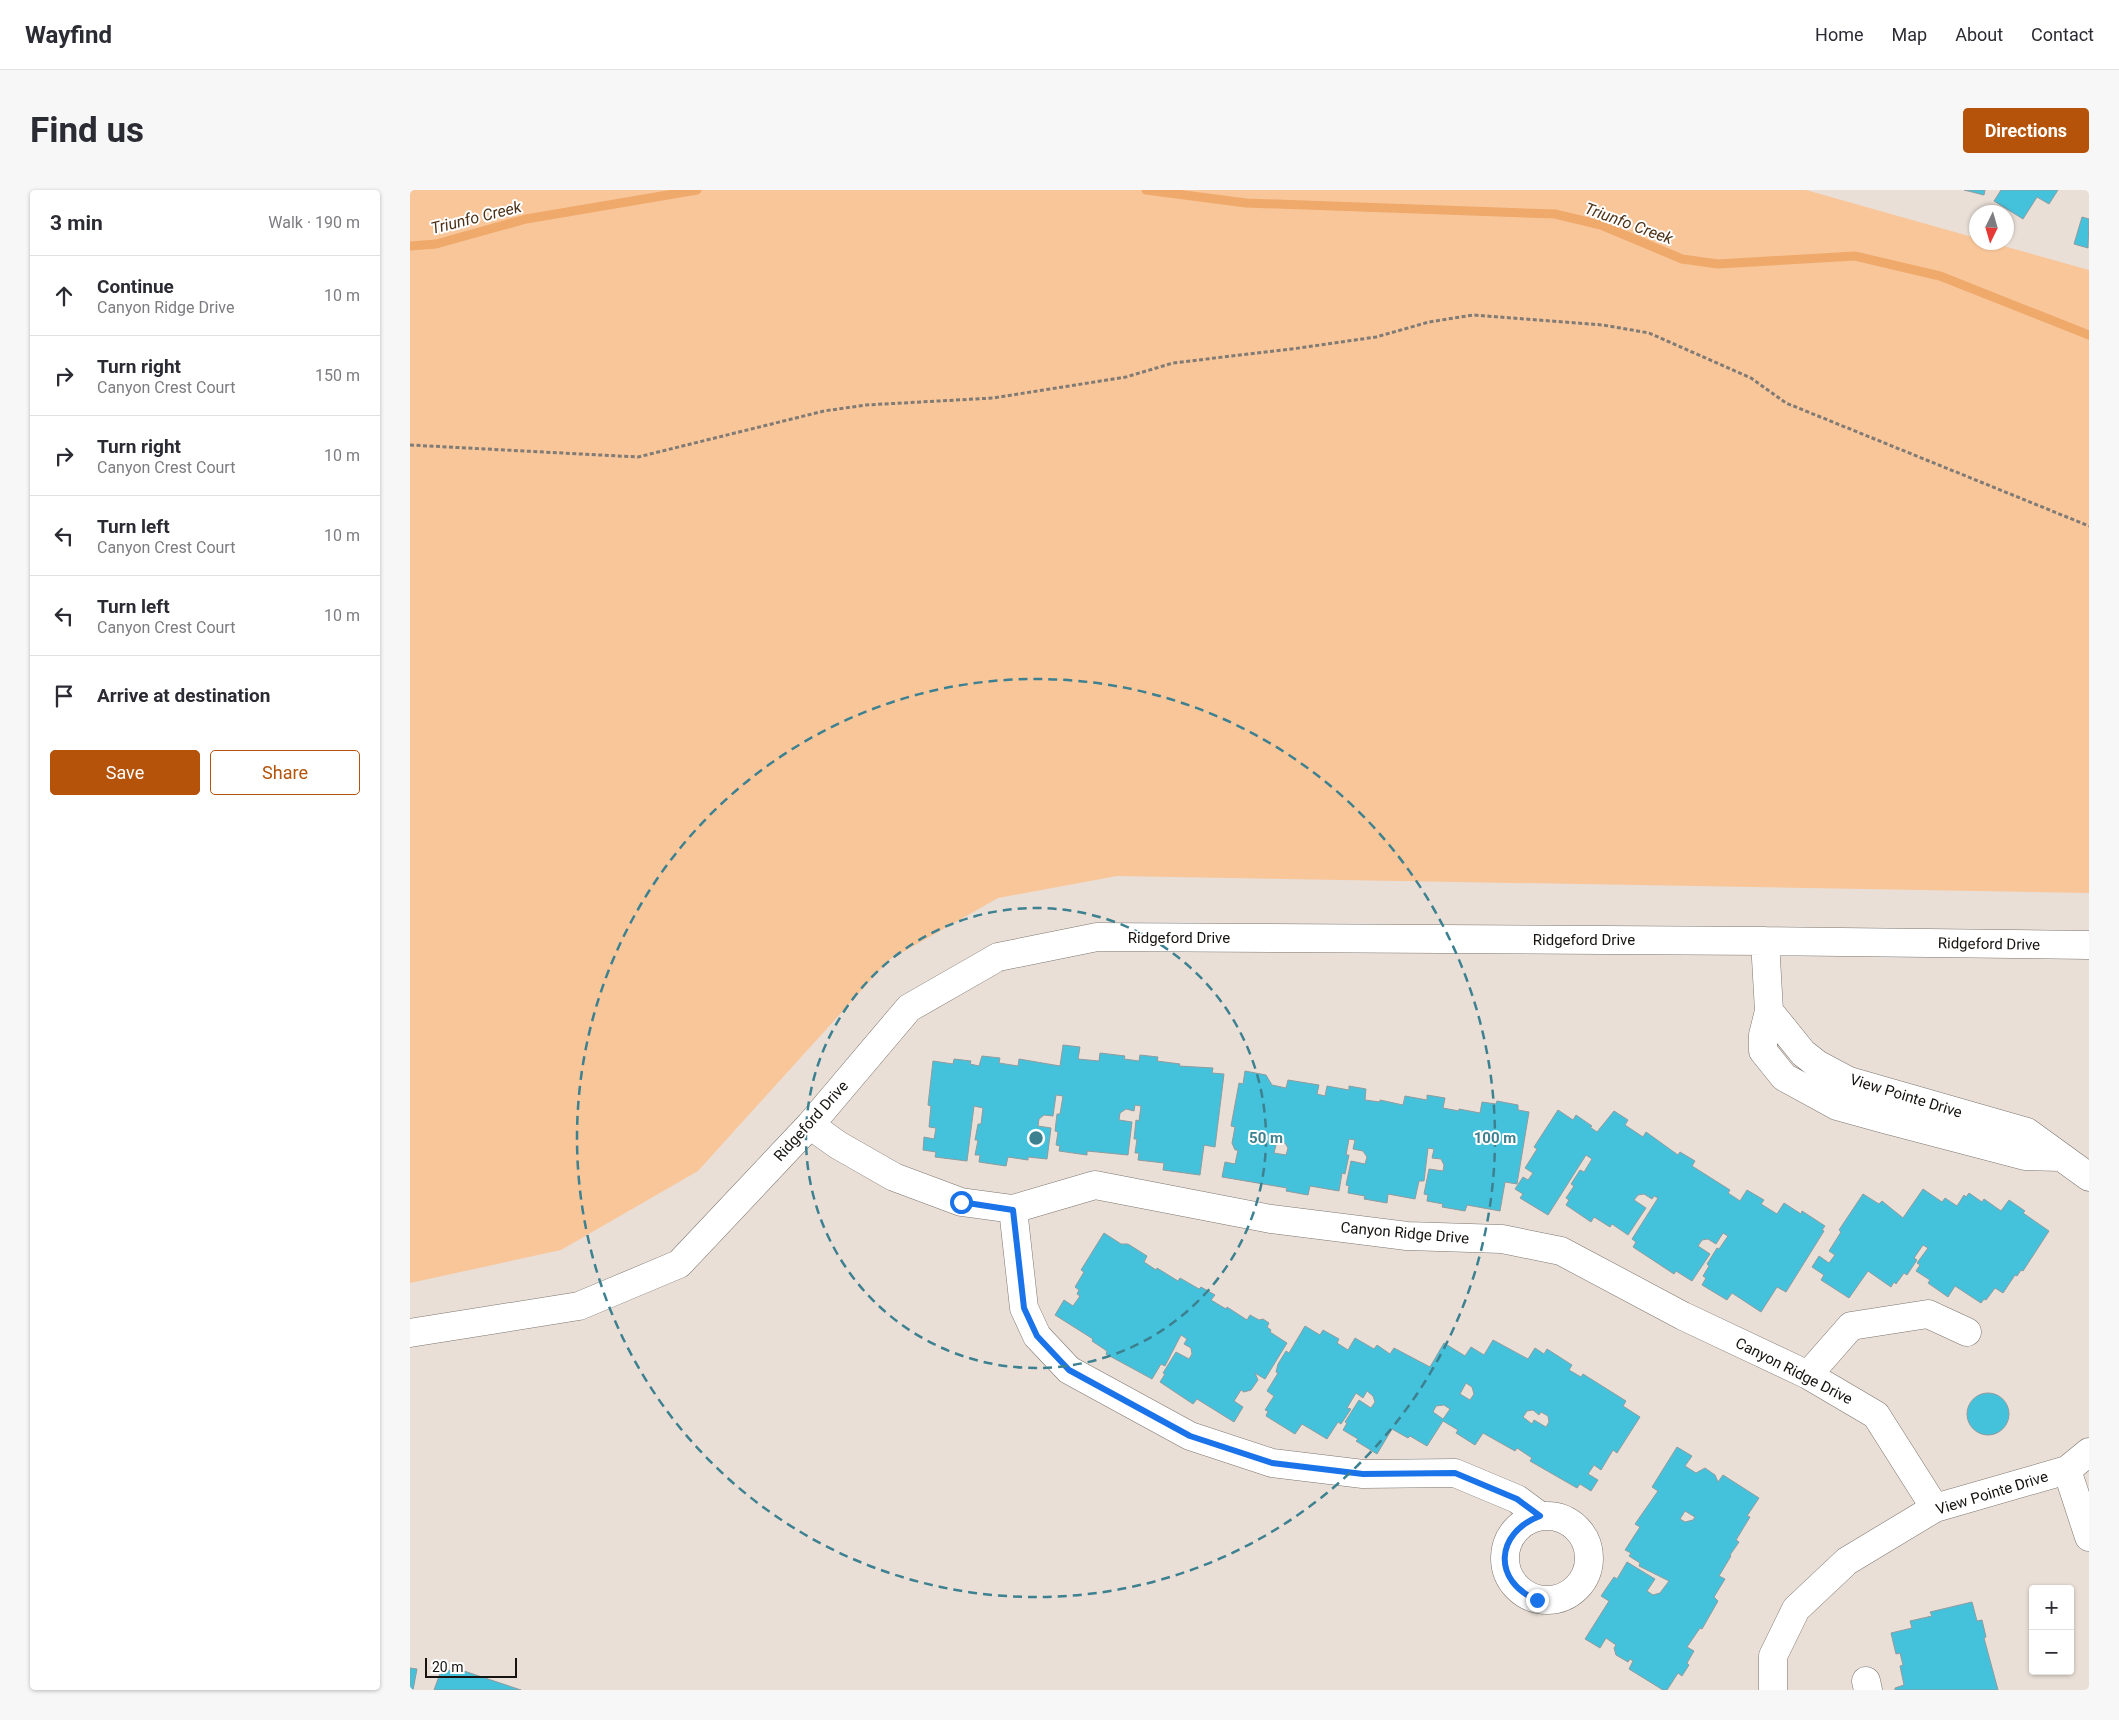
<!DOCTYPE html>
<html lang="en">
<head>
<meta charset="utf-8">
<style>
	:root { --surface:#fff; --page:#f7f7f7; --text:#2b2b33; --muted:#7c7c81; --line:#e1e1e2; --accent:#b45309 }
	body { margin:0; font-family:Roboto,sans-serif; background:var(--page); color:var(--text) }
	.controls { position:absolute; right:15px; bottom:15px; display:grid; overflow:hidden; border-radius:5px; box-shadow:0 1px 4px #0004 }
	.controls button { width:45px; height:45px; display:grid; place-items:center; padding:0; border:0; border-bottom:1px solid var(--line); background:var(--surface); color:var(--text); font:25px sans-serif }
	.compass { position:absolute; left:1559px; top:15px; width:45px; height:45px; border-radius:50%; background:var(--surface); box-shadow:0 1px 4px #0004; rotate:185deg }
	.scale { position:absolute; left:15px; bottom:12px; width:92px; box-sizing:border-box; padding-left:5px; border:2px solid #161310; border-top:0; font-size:14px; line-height:18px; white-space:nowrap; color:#161310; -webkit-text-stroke:4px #fff; paint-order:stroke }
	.stop { position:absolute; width:15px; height:15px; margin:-11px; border:4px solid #1a73e8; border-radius:50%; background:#fff }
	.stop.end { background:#1a73e8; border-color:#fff; box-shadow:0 1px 5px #0008 }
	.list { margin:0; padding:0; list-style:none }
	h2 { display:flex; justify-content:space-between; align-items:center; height:65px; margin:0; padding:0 20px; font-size:21px }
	h2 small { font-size:16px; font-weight:400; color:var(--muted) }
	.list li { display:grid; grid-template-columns:32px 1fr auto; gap:15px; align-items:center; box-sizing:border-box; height:80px; padding:0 20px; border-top:1px solid var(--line) }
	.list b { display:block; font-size:19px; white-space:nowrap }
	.list p { margin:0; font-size:16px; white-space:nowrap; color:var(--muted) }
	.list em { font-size:16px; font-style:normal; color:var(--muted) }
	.actions { display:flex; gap:10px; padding:15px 20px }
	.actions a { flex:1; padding:11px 0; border:1px solid var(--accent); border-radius:5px; text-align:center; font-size:18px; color:var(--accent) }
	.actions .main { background:var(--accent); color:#fff }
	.icon { flex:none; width:28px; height:28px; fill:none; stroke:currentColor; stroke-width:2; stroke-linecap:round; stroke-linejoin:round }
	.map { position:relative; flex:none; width:1679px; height:1500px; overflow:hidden; border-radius:5px }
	header { display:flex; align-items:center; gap:30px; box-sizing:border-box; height:70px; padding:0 25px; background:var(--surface); border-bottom:1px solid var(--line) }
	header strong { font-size:24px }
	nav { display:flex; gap:28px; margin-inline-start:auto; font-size:18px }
	.intro { display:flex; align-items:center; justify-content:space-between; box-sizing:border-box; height:120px; padding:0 30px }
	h1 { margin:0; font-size:35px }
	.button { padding:12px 22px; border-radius:5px; background:var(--accent); color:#fff; font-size:18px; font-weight:700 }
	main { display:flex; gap:30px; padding:0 30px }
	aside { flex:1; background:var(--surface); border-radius:5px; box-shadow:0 1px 4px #0004 }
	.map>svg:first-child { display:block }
	.green { fill:#f9c69a }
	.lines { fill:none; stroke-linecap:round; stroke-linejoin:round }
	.stream { stroke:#eea96b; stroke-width:9 }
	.building { fill:#45c2db; stroke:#8f9b9e; fill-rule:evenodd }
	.minor-casing { stroke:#7d756e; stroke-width:29 }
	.path { stroke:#817b75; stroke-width:3; stroke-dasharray:4 2.5; stroke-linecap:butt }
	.minor { stroke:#fff; stroke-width:28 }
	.route { stroke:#1a73e8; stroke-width:6 }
	.ring { fill:none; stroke:#3d8190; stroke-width:2.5; stroke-dasharray:9 6 }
	.labels { text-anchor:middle; stroke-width:4; stroke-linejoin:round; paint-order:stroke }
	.street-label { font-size:15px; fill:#161310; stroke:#fff }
	.water-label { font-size:16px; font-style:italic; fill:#4e3217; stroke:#fff }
	.centre { fill:#3d8190; stroke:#fff; stroke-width:2.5 }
	.ring-label { font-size:15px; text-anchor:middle; font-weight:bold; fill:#3d8190; stroke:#fff; stroke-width:4; stroke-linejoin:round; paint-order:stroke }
</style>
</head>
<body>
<header>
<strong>Wayfind</strong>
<nav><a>Home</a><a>Map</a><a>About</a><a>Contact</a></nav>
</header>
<div class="intro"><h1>Find us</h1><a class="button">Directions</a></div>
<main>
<aside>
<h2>3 min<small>Walk · 190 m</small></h2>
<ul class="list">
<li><svg class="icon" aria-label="ahead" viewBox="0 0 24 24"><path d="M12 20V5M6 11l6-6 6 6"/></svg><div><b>Continue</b><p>Canyon Ridge Drive</p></div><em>10 m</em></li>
<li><svg class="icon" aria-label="right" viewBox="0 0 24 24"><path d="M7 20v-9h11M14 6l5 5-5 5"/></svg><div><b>Turn right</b><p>Canyon Crest Court</p></div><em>150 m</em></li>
<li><svg class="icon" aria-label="right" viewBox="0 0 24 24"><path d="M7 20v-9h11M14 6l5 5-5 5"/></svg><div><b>Turn right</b><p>Canyon Crest Court</p></div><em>10 m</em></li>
<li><svg class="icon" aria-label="left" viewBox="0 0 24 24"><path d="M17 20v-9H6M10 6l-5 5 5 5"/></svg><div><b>Turn left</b><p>Canyon Crest Court</p></div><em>10 m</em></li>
<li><svg class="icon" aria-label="left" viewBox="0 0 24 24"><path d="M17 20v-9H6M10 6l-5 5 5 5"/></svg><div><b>Turn left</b><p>Canyon Crest Court</p></div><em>10 m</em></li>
<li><svg class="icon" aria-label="arrive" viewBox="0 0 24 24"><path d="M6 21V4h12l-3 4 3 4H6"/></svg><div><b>Arrive at destination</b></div></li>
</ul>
<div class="actions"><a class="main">Save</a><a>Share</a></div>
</aside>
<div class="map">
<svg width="1679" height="1500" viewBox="0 0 1679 1500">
	<rect width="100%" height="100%" fill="#e9dfd7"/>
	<path class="green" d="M0 0H1396L1566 48V52L1583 53 1679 80V703L707 686 588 708 479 770 288 981 151 1060 0 1093Z"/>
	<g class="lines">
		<path class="stream" d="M736 0 836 13 1145 24 1191 35 1272 69 1308 74 1445 66 1530 86 1679 145
			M0 56 26 54 116 29 287 0"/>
	</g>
	<path class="building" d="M1554 0H1575L1574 5Z
		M1591 0H1648L1639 14 1627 7 1613 29 1584 11Z
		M1672 27 1679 29 1678 58 1664 54Z
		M653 855 670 857 668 869 689 871 690 863 715 866 714 869 729 871 730 865 748 867 747 871 770 874 769 876 803 878 802 883 814 884 805 957 794 955 790 985 753 980 754 973 728 970 729 963H725L727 949H724L726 930 729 931 731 916 725 915 724 921 716 919 710 923 709 930 722 932 718 965 677 961V965L649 961 650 956 646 955 648 942 645 941 647 924H650L653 906 646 905 643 926 634 925 629 929 628 936 641 938 637 969 618 967V970L598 967 596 976 569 972 570 965H565L568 950H565L568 934H571L573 918 564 916 557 971 525 967 526 962 513 960 514 947 524 949 526 938 519 937 521 916 518 915 523 871 543 874 544 869 561 871 560 874 569 876 572 866 590 868 589 873 608 876 609 869 650 876Z
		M835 881 856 885 862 895 876 898 878 890 909 895 907 904 915 906 917 896 939 900V896L956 899 955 910 970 912V910L993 915 995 906 1017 910V905L1035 908 1033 918 1049 921V919L1070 923 1072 912 1086 914 1087 911 1108 915V920L1119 922 1107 994 1095 992 1090 1021 1057 1015 1055 1021 1032 1017 1033 1014 1017 1011 1018 1005 1014 1004 1019 979 1033 981 1034 975 1031 969 1022 968 1024 959 1018 958 1014 991H1009L1005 1009 978 1004 977 1013 954 1009 955 1006 938 1003 939 996 936 995 941 971 955 974 957 967 953 961 943 959 945 950 939 949 936 965H939L935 984 932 983 929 1001 900 996 898 1005 876 1001 877 998 812 987 815 972 825 974 828 960H825L822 953 825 937 821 936 829 893 833 894ZM867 951 875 953 878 958 876 965 864 963Z
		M1148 920 1163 930 1166 925 1182 936 1180 937 1187 942 1204 921 1218 930 1215 935 1233 947 1236 942 1268 965 1270 962 1285 971 1282 976 1320 1000 1318 1003 1330 1011 1337 1000 1354 1010 1351 1014 1367 1024 1374 1013 1391 1024 1392 1021 1415 1036 1412 1040 1414 1041 1376 1102 1367 1097 1351 1122 1322 1103 1317 1110 1292 1095 1296 1088 1293 1086 1299 1076 1297 1074 1307 1058 1309 1059 1318 1046 1313 1043 1306 1054 1298 1049 1292 1050 1288 1056 1300 1064 1282 1091 1266 1081 1264 1084 1223 1057 1226 1052 1222 1049 1248 1008 1244 1006 1242 1009 1234 1004 1228 1005 1224 1010 1236 1018 1218 1045 1202 1034 1200 1037 1184 1027 1181 1032 1156 1015 1159 1010 1156 1008 1164 996 1161 994 1170 980 1174 982 1182 969 1176 965 1138 1025 1110 1008 1113 1004 1105 999 1113 987 1118 990 1123 983 1115 978 1127 959 1124 957Z
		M1513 999 1532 1012 1535 1008 1547 1016 1554 1005 1556 1007 1559 1003 1572 1012 1574 1009 1591 1021 1599 1010 1615 1021 1613 1023 1639 1041 1613 1081 1611 1080 1607 1086 1605 1085 1593 1103 1585 1098 1576 1110 1574 1109 1571 1113 1545 1096 1538 1107 1518 1093 1520 1090 1506 1081 1510 1075 1507 1073 1518 1058 1513 1055 1504 1068 1507 1070 1497 1085 1494 1083 1486 1094 1484 1092 1481 1097 1458 1081 1439 1108 1411 1090 1414 1085 1402 1077 1409 1066 1419 1073 1425 1065 1419 1061 1431 1042 1429 1040 1453 1004 1469 1014 1472 1011 1493 1028Z
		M694 1043 711 1054H718L737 1066 734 1072 746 1080 747 1078 768 1091 770 1088 789 1099 791 1097 805 1105 801 1110 816 1119 817 1117 837 1130 840 1125 849 1130 853 1129 859 1133 857 1137 861 1140 860 1142 877 1153 855 1189 845 1183 848 1190 841 1200 834 1202 831 1200 824 1211 833 1217 824 1232 787 1209 783 1214 750 1192 755 1184 753 1183 766 1162 779 1169 782 1164 781 1158 774 1154 777 1149 771 1145 755 1176 751 1174 742 1189 696 1164 697 1161 682 1151 683 1149 645 1125 654 1110 663 1116 670 1106 667 1104 669 1100 665 1097 674 1082 671 1080Z
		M895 1136 910 1145 913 1140 929 1149 927 1153 938 1160 945 1148 964 1159 967 1155 980 1164 984 1158 1020 1177 1034 1153 1055 1166 1061 1157 1074 1165 1083 1150 1118 1169 1125 1158 1134 1164 1137 1159 1162 1175 1159 1180 1171 1187 1173 1184 1216 1211 1213 1216 1230 1227 1207 1263 1203 1260 1191 1280 1184 1275 1178 1284 1188 1290 1181 1301 1170 1294 1167 1298 1120 1271 1122 1268 1107 1258 1105 1261 1073 1243 1065 1255 1046 1243 1048 1240 1033 1231 1017 1256 1000 1246 998 1248 982 1239 967 1264 946 1251 948 1249 933 1240 937 1233 935 1232 949 1210 961 1218 965 1212 963 1206 957 1201 953 1208 946 1203 937 1218 941 1219 931 1234 928 1232 917 1249 892 1234 885 1244 856 1226 858 1221 855 1220 864 1206 857 1201 868 1183 866 1182 868 1174 876 1161 879 1163ZM1056 1193 1062 1197 1064 1204 1060 1210 1050 1204ZM1034 1215 1040 1219 1033 1229 1023 1222 1026 1216ZM1123 1220 1129 1225 1131 1222 1138 1226 1139 1232 1136 1237 1124 1230 1122 1234 1113 1227 1117 1221Z
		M1557 1224a21 21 0 1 1 42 0a21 21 0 1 1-42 0Z
		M1267 1257 1282 1266 1275 1276 1286 1283 1295 1278 1305 1285 1308 1292 1313 1285 1349 1308 1337 1326 1340 1327 1326 1350 1329 1352 1320 1365 1321 1366 1309 1386 1315 1389 1304 1407 1308 1411 1292 1439 1290 1438 1277 1457 1284 1461 1277 1473 1279 1475 1272 1486 1268 1483 1257 1500H1253L1219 1479 1223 1471 1220 1469 1218 1472 1206 1465 1204 1458 1206 1455 1196 1448 1190 1458 1175 1449 1199 1411 1191 1406 1204 1387 1207 1389 1217 1372 1245 1389 1237 1401 1243 1405 1250 1403 1259 1391 1229 1376 1230 1373 1219 1366 1221 1363 1215 1360 1230 1337 1225 1334 1248 1301 1242 1297ZM1275 1321 1285 1327 1283 1330 1275 1332 1270 1329Z
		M1562 1412 1567 1431 1572 1430 1576 1447 1574 1448 1588 1500H1485V1498L1494 1495 1490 1476 1493 1475 1490 1463 1486 1464 1481 1443 1502 1438 1500 1431 1522 1426 1520 1422Z
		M0 1478 7 1479 3 1500H0Z
		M32 1478 52 1484 54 1481 111 1500H24Z"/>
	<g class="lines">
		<g class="minor-casing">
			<path id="minor" d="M1355 751 1359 821 1353 845V861L1374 887 1427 916 1474 929 1615 966 1650 967
				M1359 821 1393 863 1407 874 1439 891 1617 942 1679 987
				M400 935 428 955 484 987 551 1012 603 1019 685 995 861 1029 997 1046 1092 1049 1151 1061 1273 1126 1398 1185 1466 1225 1525 1318
				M603 1019 614 1118 627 1146 659 1180 780 1246 862 1273 953 1284 1045 1283 1107 1309 1130 1326
				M0 1143 169 1116 269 1074 400 935 499 818 588 767 687 747 1355 751 1679 755
				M1398 1185 1441 1136 1518 1124 1557 1142
				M1657 1280 1679 1347
				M1095 1368a42 42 0 1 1 84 0a42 42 0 1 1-84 0Z
				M1456 1491 1458 1500
				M1363 1500V1466L1386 1419 1437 1371 1525 1318 1657 1280 1679 1262"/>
		</g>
		<path class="path" d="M0 255 228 267 414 221 456 215 583 208 716 187 763 173 889 158 966 147 1019 132 1063 125 1193 135 1239 143 1341 188 1376 213 1679 336"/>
		<use href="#minor" class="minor"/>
	</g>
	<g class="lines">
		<path class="route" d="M551 1012 603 1020 614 1118 627 1146 659 1180 780 1246 862 1273 953 1284 1045 1283 1107 1309 1130 1326C1085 1343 1082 1391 1127 1410"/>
	</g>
	<g class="ring">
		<circle cx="626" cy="948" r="230"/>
		<circle cx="626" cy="948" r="459"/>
	</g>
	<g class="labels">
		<g class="street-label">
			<text x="769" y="753">Ridgeford Drive</text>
			<text x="1174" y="755">Ridgeford Drive</text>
			<text transform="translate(1579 754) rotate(1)" y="5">Ridgeford Drive</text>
			<text transform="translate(1496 906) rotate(17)" y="5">View Pointe Drive</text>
			<text transform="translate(401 931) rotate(-48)" y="5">Ridgeford Drive</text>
			<text transform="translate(995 1043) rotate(5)" y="5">Canyon Ridge Drive</text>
			<text transform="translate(1384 1181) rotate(27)" y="5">Canyon Ridge Drive</text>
			<text transform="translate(1582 1303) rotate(-17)" y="5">View Pointe Drive</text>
		</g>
		<g class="water-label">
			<text transform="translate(66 27) rotate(-14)" y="6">Triunfo Creek</text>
			<text transform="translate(1219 33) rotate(20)" y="6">Triunfo Creek</text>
		</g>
	</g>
	<circle cx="626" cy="948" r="8" class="centre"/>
	<g class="ring-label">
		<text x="856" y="953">50 m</text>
		<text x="1085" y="953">100 m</text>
	</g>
</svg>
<div class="controls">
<button>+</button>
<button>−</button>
</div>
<svg class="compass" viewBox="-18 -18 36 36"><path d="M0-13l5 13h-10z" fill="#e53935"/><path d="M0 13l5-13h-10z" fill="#7c7c81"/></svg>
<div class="scale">20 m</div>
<div class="stop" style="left:551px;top:1012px"></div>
<div class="stop end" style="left:1127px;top:1410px"></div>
</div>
</main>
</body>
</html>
